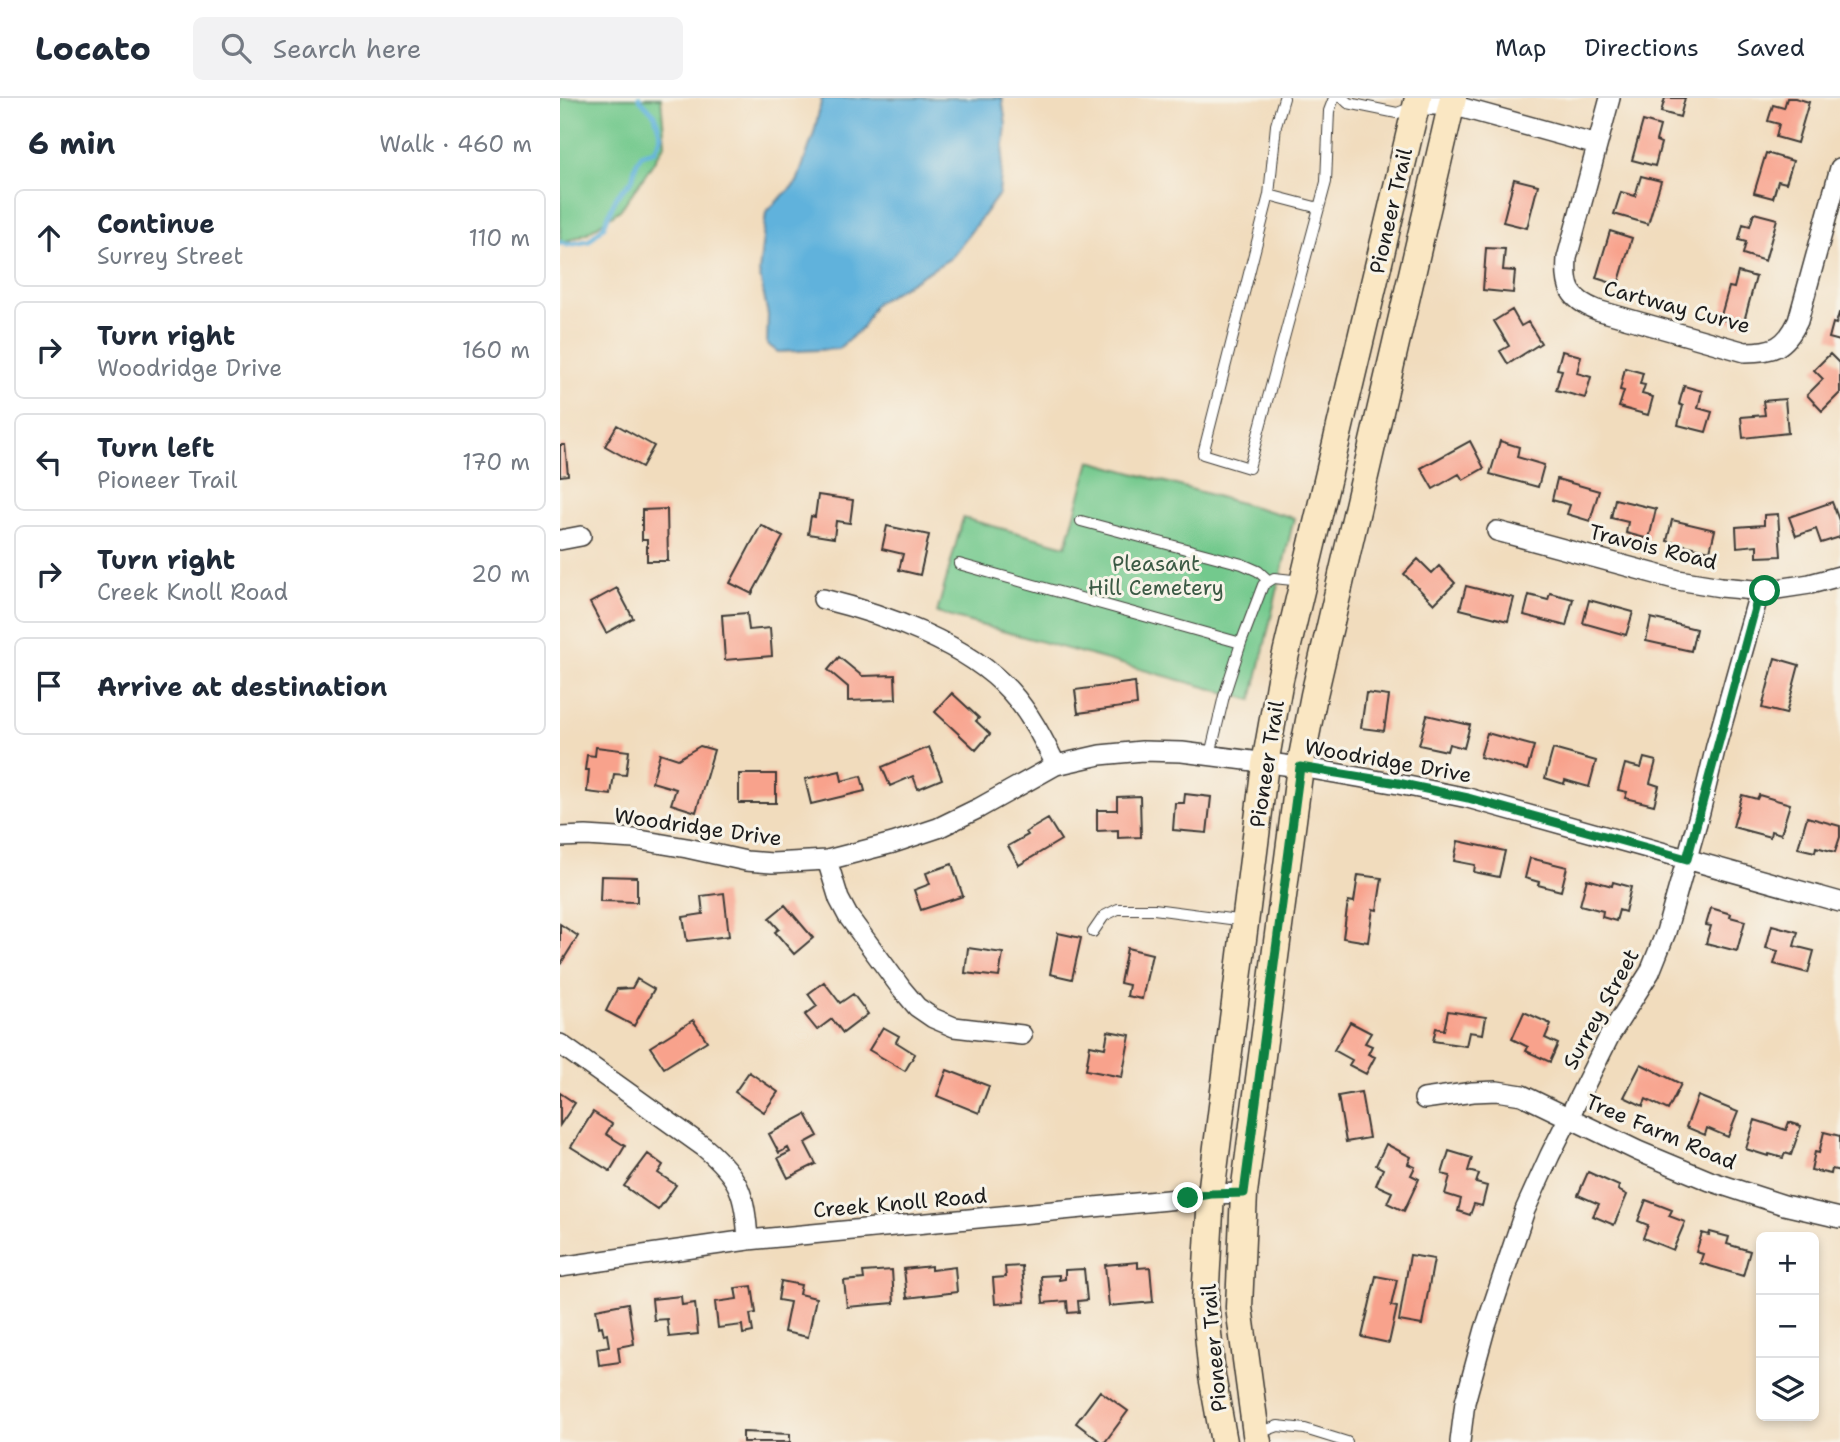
<!DOCTYPE html>
<html lang="en">
<head>
<meta charset="utf-8">
<style>
	:root { --surface:#fff; --page:#f2f2f3; --text:#1f2937; --muted:#747a83; --line:#e0e1e3 }
	body { margin:0; font-family:"Shantell Sans",sans-serif; background:var(--page); color:var(--text) }
	.controls { position:absolute; right:21px; bottom:21px; display:grid; overflow:hidden; border-radius:10px; box-shadow:0 4px 10px #0003 }
	.controls button { width:63px; height:63px; display:grid; place-items:center; padding:0; border:0; border-bottom:2px solid var(--line); background:var(--surface); color:var(--text); font:35px sans-serif }
	.stop { position:absolute; width:21px; height:21px; margin:-16px; border:5px solid #0b8043; border-radius:50%; background:#fff }
	.stop.end { background:#0b8043; border-color:#fff; box-shadow:0 2px 7px #0008 }
	.list { margin:0; padding:0; list-style:none }
	h2 { display:flex; justify-content:space-between; align-items:center; height:91px; margin:0; padding:0 28px; font-size:30px }
	h2 small { font-size:23px; font-weight:400; color:var(--muted) }
	.list li { display:grid; grid-template-columns:46px 1fr auto; gap:21px; align-items:center; box-sizing:border-box; height:98px; margin:0 14px 14px; padding:0 14px; border:2px solid var(--line); border-radius:10px }
	.list b { display:block; font-size:26px; white-space:nowrap }
	.list p { margin:0; font-size:23px; white-space:nowrap; color:var(--muted) }
	.list em { font-size:23px; font-style:normal; color:var(--muted) }
	.icon { flex:none; width:38px; height:38px; fill:none; stroke:currentColor; stroke-width:2; stroke-linecap:round; stroke-linejoin:round }
	.map { position:relative; flex:none; width:1280px; height:1344px; overflow:hidden }
	header { display:flex; align-items:center; gap:42px; box-sizing:border-box; height:98px; padding:0 35px; background:var(--surface); border-bottom:2px solid var(--line) }
	header strong { font-size:33px }
	nav { display:flex; gap:38px; margin-inline-start:auto; font-size:24px }
	.search { width:490px; height:63px; background:var(--page); display:flex; align-items:center; gap:18px; box-sizing:border-box; padding:0 24px; border-radius:10px; color:var(--muted); font-size:26px }
	main { display:flex }
	aside { flex:1; background:var(--surface) }
	.map>svg:first-child { display:block }
	.green { fill:#73c98d; stroke:#487254; stroke-width:2 }
	.water { fill:#61b2dc; stroke:#3e677c; stroke-width:2 }
	.lines { fill:none; stroke-linecap:round; stroke-linejoin:round }
	.stream { stroke:#61b2dc; stroke-width:5 }
	.building { fill:#f8a28c }
	.service-casing { stroke:#3c3934; stroke-width:12 }
	.minor-casing { stroke:#3c3934; stroke-width:22 }
	.secondary-casing { stroke:#3c3934; stroke-width:29 }
	.service { stroke:#fff; stroke-width:10 }
	.minor { stroke:#fff; stroke-width:19 }
	.secondary { stroke:#fae7c3; stroke-width:26 }
	.route { stroke:#0b8043; stroke-width:9 }
	.labels { text-anchor:middle; stroke-width:6; stroke-linejoin:round; paint-order:stroke }
	.street-label { font-size:21px; fill:#1c1c1c; stroke:#f7f3e8 }
	.park-label { font-size:21px; fill:#3a5944; stroke:#f7f3e8 }
</style>
</head>
<body>
<header>
<strong>Locato</strong>
<div class="search"><svg class="icon" aria-label="search" viewBox="0 0 24 24"><circle cx="10" cy="10" r="6"/><path d="M15 15l6 6"/></svg>Search here</div>
<nav><a>Map</a><a>Directions</a><a>Saved</a></nav>
</header>
<main>
<aside>
<h2>6 min<small>Walk · 460 m</small></h2>
<ul class="list">
<li><svg class="icon" aria-label="ahead" viewBox="0 0 24 24"><path d="M12 20V5M6 11l6-6 6 6"/></svg><div><b>Continue</b><p>Surrey Street</p></div><em>110 m</em></li>
<li><svg class="icon" aria-label="right" viewBox="0 0 24 24"><path d="M7 20v-9h11M14 6l5 5-5 5"/></svg><div><b>Turn right</b><p>Woodridge Drive</p></div><em>160 m</em></li>
<li><svg class="icon" aria-label="left" viewBox="0 0 24 24"><path d="M17 20v-9H6M10 6l-5 5 5 5"/></svg><div><b>Turn left</b><p>Pioneer Trail</p></div><em>170 m</em></li>
<li><svg class="icon" aria-label="right" viewBox="0 0 24 24"><path d="M7 20v-9h11M14 6l5 5-5 5"/></svg><div><b>Turn right</b><p>Creek Knoll Road</p></div><em>20 m</em></li>
<li><svg class="icon" aria-label="arrive" viewBox="0 0 24 24"><path d="M6 21V4h12l-3 4 3 4H6"/></svg><div><b>Arrive at destination</b></div></li>
</ul>
</aside>
<div class="map">
<svg width="1280" height="1344" viewBox="0 0 1280 1344">
	<rect width="100%" height="100%" fill="#f7f3e8"/>
	<filter id="ink" filterUnits="userSpaceOnUse"><feTurbulence type="fractalNoise" baseFrequency=".0143" numOctaves="2"/><feDisplacementMap in="SourceGraphic" scale="14" xChannelSelector="R" yChannelSelector="G"/><feConvolveMatrix kernelMatrix="1 2 1 2 8 2 1 2 1" color-interpolation-filters="sRGB"/></filter>
	<filter id="wash" filterUnits="userSpaceOnUse"><feTurbulence type="fractalNoise" baseFrequency=".00686" numOctaves="4" result="noise"/><feDisplacementMap in="SourceGraphic" scale="28" xChannelSelector="R" yChannelSelector="G"/><feGaussianBlur stdDeviation="1.57" result="paint"/><feColorMatrix in="noise" values="0 0 0 0 0 0 0 0 0 0 0 0 0 0 0 0 0 1.4 0 .05"/><feComposite in="paint" operator="in"/></filter>
	<g filter="url(#wash)">
		<rect width="100%" height="100%" fill="#f1dcbd"/>
		<path class="green" d="M0 0H101L105 46 86 76 60 112 27 135 0 146Z
			M530 363 734 420 692 602 377 515 403 420 506 448Z"/>
		<path class="water" d="M262 0H442L446 27 439 96 391 160 315 206 302 230 278 251 218 254 207 246 208 217 199 174 206 114 237 84 254 35Z"/>
		<g class="lines">
			<path class="stream" d="M0 144 7 147 29 143 44 128 56 99 72 82 76 66 82 56 95 52 101 39 95 17 79 0"/>
		</g>
		<g id="blocks">
			<path class="building" d="M1105 0H1125L1120 19 1101 14Z
				M1227 0H1235L1249 4 1237 45 1216 39 1219 26 1208 23 1213 7 1224 10Z
				M1083 23 1100 28 1096 43 1101 45 1095 68 1072 62Z
				M1206 55 1233 63 1226 85 1218 83 1213 100 1194 95Z
				M1081 78 1101 83 1088 126 1054 116 1061 94 1075 98Z
				M954 81 978 87 967 130 943 124Z
				M1194 115 1217 121 1205 163 1183 156 1186 144 1179 142 1183 126 1190 128Z
				M1050 133 1072 140 1058 187 1036 180Z
				M926 150 945 151 943 172 955 173 953 195 923 192Z
				M1178 174 1196 179 1183 227 1160 221 1169 189 1174 190Z
				M952 212 961 228 968 224 981 245 948 266 940 253 949 248 934 223Z
				M1279 215H1280V243L1269 240 1273 225 1276 226Z
				M1002 253 1021 258 1017 275 1031 279 1025 300 996 292 1002 272 997 271Z
				M1270 256 1280 266V295L1262 313 1247 297 1263 281 1254 272Z
				M1065 270 1083 275 1080 286 1085 287 1082 296 1093 299 1088 317 1059 309 1064 293 1060 292Z
				M1124 288 1142 293 1138 310 1152 314 1146 334 1118 327 1123 308 1119 306Z
				M1225 301 1228 335 1183 340 1181 319 1205 317 1203 303Z
				M57 327 94 348 82 369 45 348Z
				M910 343 924 370 903 382 899 376 873 391 861 370Z
				M940 343 959 349 957 359 984 367 978 389 930 376Z
				M0 347H5L8 377 0 378Z
				M997 381 1039 393 1030 423 1007 416 1010 407 992 402Z
				M258 397 293 402 290 425 276 423 274 440 248 436 251 418 255 419Z
				M1055 401 1096 411 1089 441 1066 435 1068 424 1051 420Z
				M1272 404 1280 425V439L1261 445 1256 431 1236 438 1229 419Z
				M107 411 108 463H87V442H82V412Z
				M1218 416 1221 458 1197 459V447L1177 449 1176 429 1204 427V417Z
				M1112 422 1155 432 1150 453 1107 443Z
				M201 427 223 439 192 496 170 485Z
				M327 428 369 437 360 477 339 472 343 456 322 451Z
				M858 461 872 475 879 468 895 485 874 506 844 476Z
				M906 488 954 500 948 523 900 511Z
				M57 490 73 520 46 535 30 505Z
				M990 495 1013 501 1006 528 964 517 969 497 988 502Z
				M1029 502 1073 514 1066 537 1023 525Z
				M187 515 189 532 210 530 212 558 165 562 162 517Z
				M1091 520 1136 531 1131 553 1086 543Z
				M279 559 302 578 335 577 336 601 288 603V589L268 572Z
				M1215 560 1239 567 1226 616 1202 610Z
				M575 584 577 607 518 615 515 592Z
				M392 595 419 620 416 623 430 636 416 652 375 614Z
				M806 595 829 598 824 633 801 630Z
				M867 617 910 627 904 650 889 646 887 653 859 647Z
				M927 635 974 648 967 672 920 659Z
				M140 648 154 652 136 714 111 706 116 691 92 684 100 655 118 661Z
				M36 649 69 653 66 677 54 676 51 697 27 694 29 672H25L27 657 35 658Z
				M369 649 382 681 358 691 353 678 330 688 322 669Z
				M993 651 1036 663 1029 689 1005 682 1004 686 985 680Z
				M1084 660 1096 663 1090 685 1099 688 1094 707 1065 700 1067 694 1058 692 1065 666 1081 670Z
				M280 673 282 683 301 678 305 693 251 706 245 681Z
				M179 676H216V705H179Z
				M625 696 651 699 647 735 613 732 615 705H624Z
				M1182 697 1197 701 1199 697 1230 706 1221 736 1211 733 1210 739 1173 729Z
				M580 698 581 739 558 740V732L537 733V712H557V699Z
				M1247 719 1280 728V739L1275 754 1256 749 1255 754 1238 750Z
				M488 721 501 742 459 767 448 748 468 737 466 734Z
				M898 743 945 753 939 779 914 774 915 767 894 763Z
				M970 760 1007 769 1001 793 978 787 979 784 965 780Z
				M392 766 403 798 361 812 354 792 370 786 366 775Z
				M798 777 822 780 817 812 813 811 808 844 783 840 788 803 794 804Z
				M41 778 77 779V804L40 803Z
				M1027 781 1052 788 1053 784 1071 789 1065 814 1059 812 1056 823 1042 819 1043 813 1020 807Z
				M164 795 169 838 127 843 123 819 143 816 141 798Z
				M225 807 253 840 234 856 215 834 219 831 209 820Z
				M1151 810 1171 816 1170 819 1185 823 1177 853 1146 845 1151 828 1146 827Z
				M0 826 18 838 0 867Z
				M1212 827 1238 834 1234 848 1254 853 1248 875 1214 866 1218 853 1206 850Z
				M498 835 521 840 512 881 490 876Z
				M408 850 443 855 439 879 405 875Z
				M567 850 592 856 582 901 567 898 569 887 560 885Z
				M77 881 94 891 74 928 46 913 57 891 72 890Z
				M264 884 280 905 293 896 308 916 283 935 272 921 257 932 245 917 257 908 248 896Z
				M888 913 926 919 923 936 909 934 906 948 873 943 876 930 884 932Z
				M964 914 991 926 985 940 998 946 990 964 966 953 968 949 952 941Z
				M133 922 147 943 104 970 90 949Z
				M790 924 811 935 805 945 812 948 808 956 815 959 806 976 789 967 792 962 774 952Z
				M323 929 339 938 336 944 355 956 345 973 309 952Z
				M548 933 570 937 562 979 526 972 530 947 545 950Z
				M1081 966 1121 986 1108 1012 1086 1001 1083 1008 1064 999Z
				M387 972 429 988 419 1015 377 998Z
				M189 974 218 994 204 1014 175 994Z
				M801 994 809 1040 786 1044 778 998Z
				M0 995 15 1005 0 1027Z
				M1138 998 1178 1014 1168 1039 1147 1030 1145 1037 1126 1029Z
				M33 1014 52 1026 46 1036 65 1048 50 1073 11 1049Z
				M246 1016 258 1038 245 1045 256 1066 228 1080 218 1060 230 1054 228 1050 219 1055 209 1036Z
				M1195 1022 1226 1032 1229 1024 1241 1028 1231 1057 1225 1055 1223 1060 1209 1056 1208 1058 1186 1051Z
				M1264 1034 1280 1038V1073L1272 1071 1271 1076 1251 1072 1255 1054 1259 1055Z
				M826 1046 851 1059 848 1066 855 1069 851 1077 859 1081 844 1113 827 1105 832 1094 816 1087 823 1071 816 1067Z
				M889 1053 912 1060 908 1073 919 1076 916 1085 927 1088 922 1108 914 1106 910 1117 898 1113 901 1101 885 1096 890 1078 882 1076Z
				M88 1056 103 1067 98 1075 116 1087 98 1112 64 1088Z
				M1028 1074 1059 1088 1058 1092 1067 1097 1054 1127 1033 1118 1039 1106 1018 1097Z
				M1086 1102 1112 1112 1109 1118 1125 1124 1113 1152 1083 1140 1088 1127 1078 1123Z
				M1150 1134 1169 1139 1167 1146 1190 1153 1183 1178 1140 1165 1143 1156 1136 1154 1142 1135 1149 1137Z
				M850 1157 874 1161 862 1227 839 1223Z
				M578 1164V1170L590 1169 593 1204 549 1208 545 1167Z
				M371 1168V1172L395 1169 397 1194 347 1200 344 1171Z
				M462 1168 465 1204 435 1206 433 1180 446 1179 445 1169Z
				M524 1171 527 1202 518 1203 519 1214 508 1215 507 1203 483 1205 481 1178 499 1177V1182L505 1181V1172Z
				M332 1172 334 1205 287 1209 284 1183 304 1181 303 1174Z
				M816 1178 837 1182 831 1208 837 1209 829 1245 802 1239Z
				M221 1183 241 1187 239 1196 256 1200 248 1239 224 1234 230 1204 218 1202Z
				M192 1188 196 1215 190 1216 193 1234 183 1236 182 1227 158 1230 155 1204 177 1201 175 1190Z
				M121 1198 122 1207 135 1205 138 1236 109 1239 107 1221 94 1222 92 1201Z
				M68 1205 74 1246 58 1249 60 1264 39 1267 37 1250 49 1248 47 1236 44 1237 42 1228 39 1229 36 1211Z
				M540 1293 568 1313 545 1344H541L516 1325Z
				M183 1334 230 1336V1344H183Z"/>
		</g>
	</g>
	<g filter="url(#ink)">
		<use href="#blocks" fill-opacity="0" stroke="#3c3934" stroke-width="2"/>
		<g class="lines">
			<g class="service-casing">
				<path id="service" d="M724 0 716 27 709 97 643 356 689 370 766 84 769 13 774 0
					M783 0 788 5 837 15 853 9
					M709 97 759 110
					M521 423 682 466 698 473 709 483
					M399 466 681 545
					M650 657 664 598 681 545 703 487 714 480 742 483
					M533 834 544 818 558 811H594L685 823
					M696 1336 718 1328 745 1331 787 1344"/>
			</g>
			<g class="minor-casing">
				<path id="minor" d="M1050 0 1007 160C1005 189 1009 201 1037 212L1185 254C1213 254 1225 250 1238 223L1280 70
					M857 7H892L1037 47
					M937 433 1118 482 1161 489 1205 493 1250 486 1280 478
					M0 442 21 438
					M263 501C324 516 408 546 450 593 470 615 483 641 496 667
					M0 739 26 738 74 741 127 750 186 763 212 765 267 762 333 745 378 730 419 710 496 667 540 657 582 653 622 654 740 669 838 686 908 700 1280 804
					M267 762 279 801 288 818 341 890 357 909 373 920 394 929 462 937
					M0 946 144 1049C180 1080 185 1095 188 1142
					M864 1001 913 994 937 993 962 997 1078 1053 1150 1083 1224 1107 1280 1120
					M0 1169 188 1142 628 1100 651 1096 684 1095
					M900 1344 905 1304 925 1231 965 1112 990 1057 1050 937 1090 874 1106 834 1140 714 1156 648 1200 492"/>
			</g>
			<g class="secondary-casing">
				<path id="secondary" d="M664 1344 652 1278 645 1204 651 1096 705 666 720 581 858 0
					M698 1344 696 1336 679 1209 684 1095 740 669 754 597 893 0"/>
			</g>
			<use href="#service" class="service"/>
			<use href="#minor" class="minor"/>
			<use href="#secondary" class="secondary"/>
		</g>
	</g>
	<g class="lines" filter="url(#ink)">
		<path class="route" d="M628 1100 651 1096 684 1095 740 669 838 685 908 700 1127 761 1200 492 1205 493"/>
	</g>
	<g class="labels">
		<g class="street-label">
			<text transform="translate(831 113) rotate(-77)" y="7">Pioneer Trail</text>
			<text transform="translate(1117 209) rotate(15)" y="7">Cartway Curve</text>
			<text transform="translate(1093 449) rotate(14)" y="7">Travois Road</text>
			<text transform="translate(828 663) rotate(10)" y="7">Woodridge Drive</text>
			<text transform="translate(707 666) rotate(-81)" y="7">Pioneer Trail</text>
			<text transform="translate(138 729) rotate(8)" y="7">Woodridge Drive</text>
			<text transform="translate(1041 911) rotate(-61)" y="7">Surrey Street</text>
			<text transform="translate(1101 1034) rotate(23)" y="7">Tree Farm Road</text>
			<text transform="translate(340 1105) rotate(-5)" y="7">Creek Knoll Road</text>
			<text transform="translate(654 1250) rotate(-95)" y="7">Pioneer Trail</text>
		</g>
		<g class="park-label">
			<text x="596" y="473">Pleasant<tspan x="596" dy="24">Hill Cemetery</tspan></text>
		</g>
	</g>
</svg>
<div class="controls">
<button>+</button>
<button>−</button>
<button><svg class="icon" aria-label="layers" viewBox="0 0 24 24"><path d="M12 4l9 5-9 5-9-5zM3 14l9 5 9-5"/></svg></button>
</div>
<div class="stop" style="left:1205px;top:493px"></div>
<div class="stop end" style="left:628px;top:1100px"></div>
</div>
</main>
</body>
</html>
